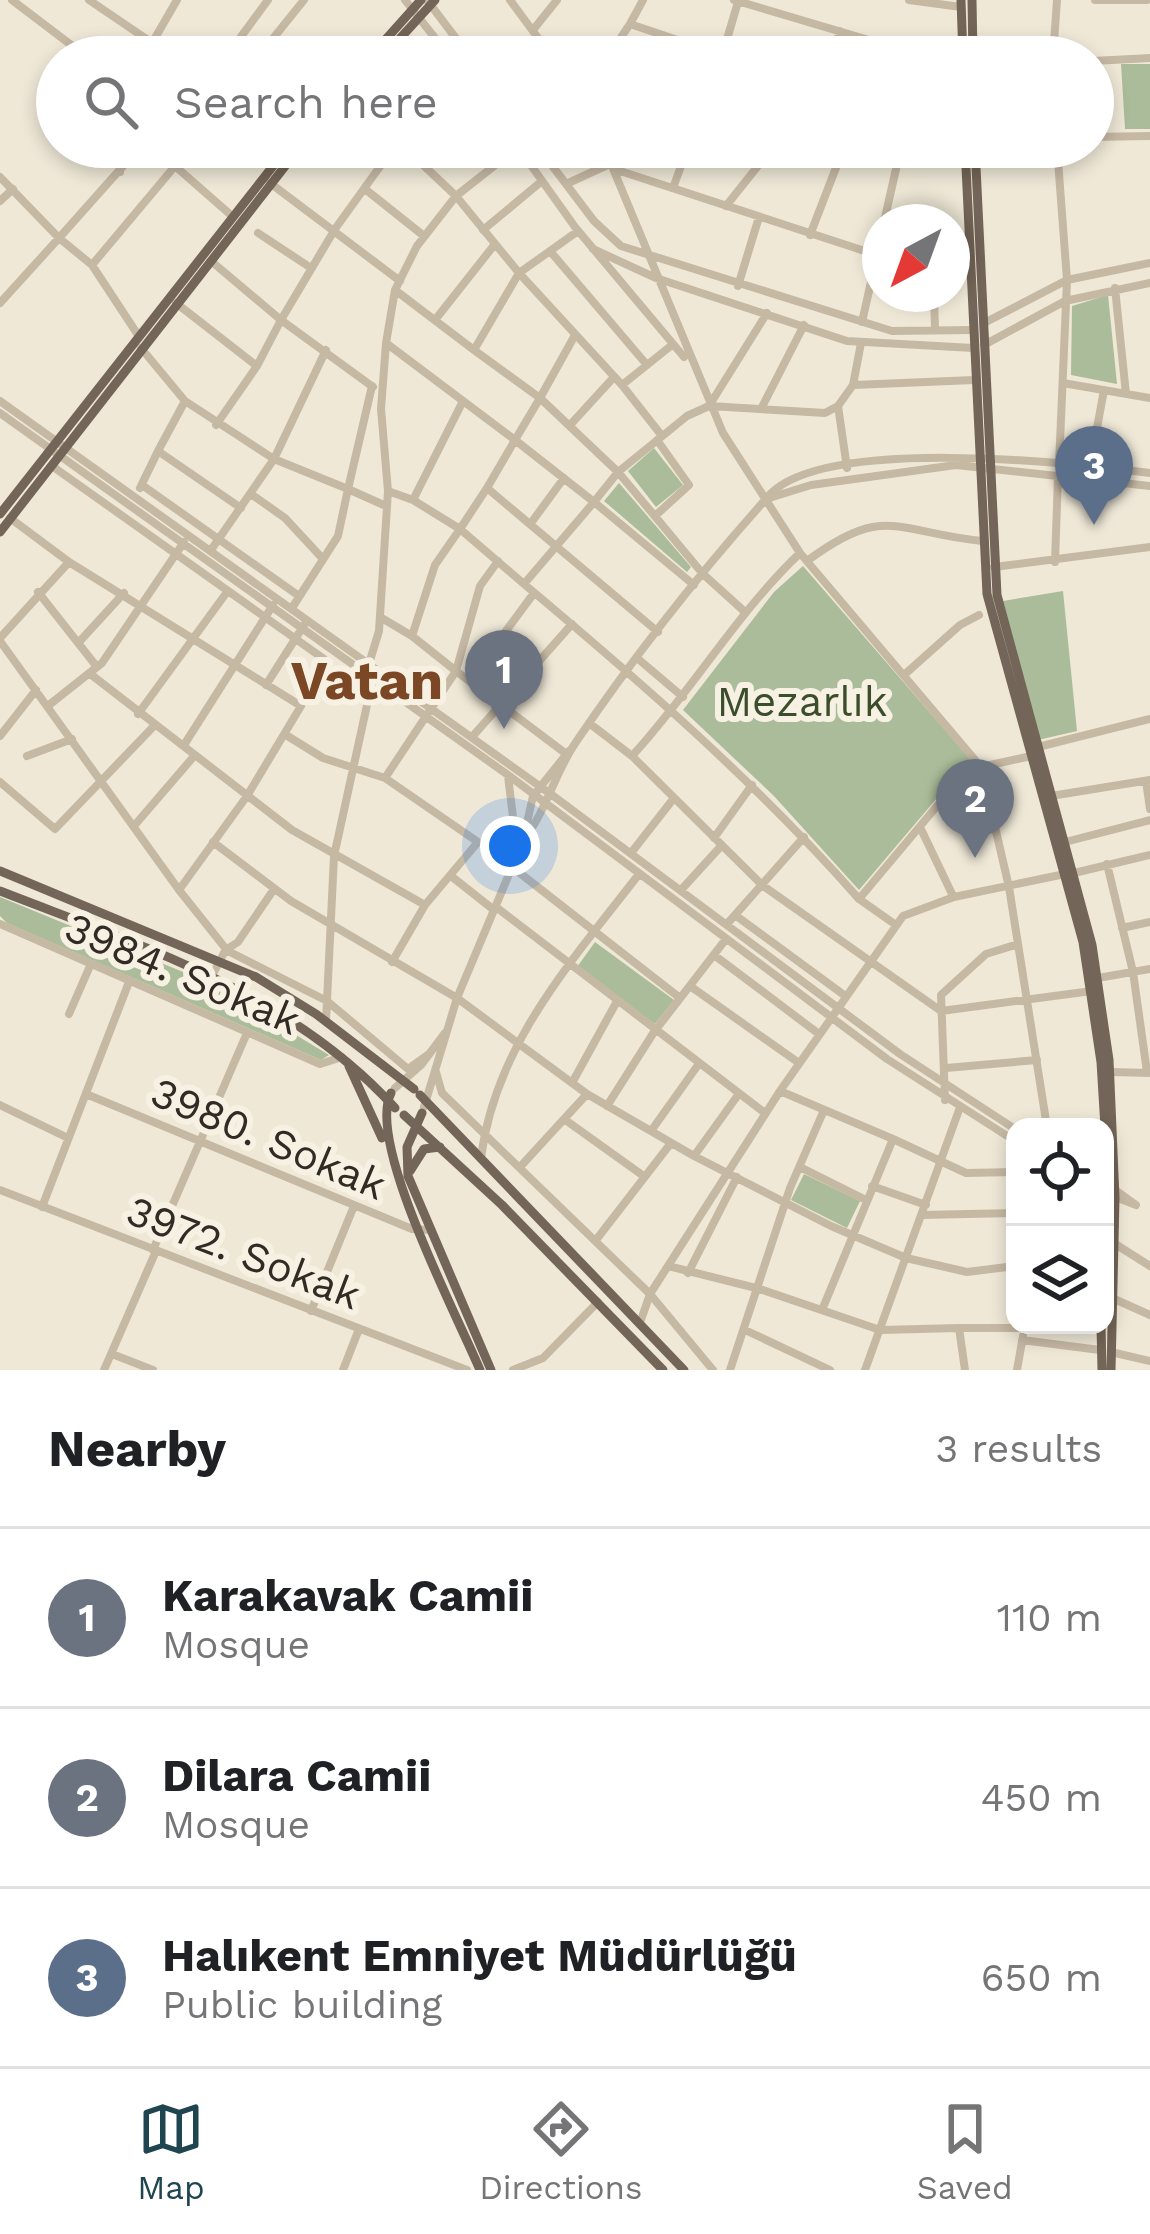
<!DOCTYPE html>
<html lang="en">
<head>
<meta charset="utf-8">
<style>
	:root { --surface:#fff; --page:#f2f2f2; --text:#202124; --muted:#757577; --line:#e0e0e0; --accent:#1e4550 }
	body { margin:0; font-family:"Work Sans",sans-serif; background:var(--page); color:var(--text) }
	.controls { position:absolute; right:36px; bottom:36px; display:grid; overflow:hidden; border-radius:24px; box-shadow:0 6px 18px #0003 }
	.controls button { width:108px; height:108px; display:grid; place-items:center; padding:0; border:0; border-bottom:3px solid var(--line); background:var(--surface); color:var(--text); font:60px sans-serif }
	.compass { position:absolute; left:862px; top:204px; width:108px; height:108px; border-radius:50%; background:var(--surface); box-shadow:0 6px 18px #0003; rotate:221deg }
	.you { position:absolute; left:510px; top:846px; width:42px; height:42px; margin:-30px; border:9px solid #fff; border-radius:50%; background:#1a73e8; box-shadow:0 0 0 18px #1a73e833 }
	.badge { display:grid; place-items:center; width:78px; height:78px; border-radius:50%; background:var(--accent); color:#fff; font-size:39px; font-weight:700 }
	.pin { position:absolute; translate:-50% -99px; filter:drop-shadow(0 3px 6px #0008) }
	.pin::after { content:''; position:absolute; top:63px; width:42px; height:36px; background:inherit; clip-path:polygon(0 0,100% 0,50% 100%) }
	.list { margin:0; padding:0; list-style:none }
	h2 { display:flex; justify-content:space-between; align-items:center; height:156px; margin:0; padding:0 48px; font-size:51px }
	h2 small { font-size:39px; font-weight:400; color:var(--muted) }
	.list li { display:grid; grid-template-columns:78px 1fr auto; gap:36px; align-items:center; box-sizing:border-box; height:180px; padding:0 48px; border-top:3px solid var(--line) }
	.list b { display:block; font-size:45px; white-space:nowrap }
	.list p { margin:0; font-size:39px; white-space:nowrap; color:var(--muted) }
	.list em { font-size:39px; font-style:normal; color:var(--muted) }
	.icon { flex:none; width:66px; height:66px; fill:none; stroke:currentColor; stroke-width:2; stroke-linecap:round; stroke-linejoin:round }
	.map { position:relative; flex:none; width:1150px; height:1370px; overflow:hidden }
	.search { position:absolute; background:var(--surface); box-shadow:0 6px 18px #0003; left:36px; right:36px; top:36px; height:132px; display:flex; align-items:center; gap:30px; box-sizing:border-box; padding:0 42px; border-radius:66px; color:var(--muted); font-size:45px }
	.sheet { height:696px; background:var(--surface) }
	nav { display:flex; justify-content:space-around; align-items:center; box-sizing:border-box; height:168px; border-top:3px solid var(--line); background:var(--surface); font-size:33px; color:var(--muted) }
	nav a { display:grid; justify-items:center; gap:6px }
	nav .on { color:var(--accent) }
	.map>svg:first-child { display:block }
	.green { fill:#aabc99 }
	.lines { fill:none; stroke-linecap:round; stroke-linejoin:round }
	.minor { stroke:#c6b9a4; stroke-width:8 }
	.major { stroke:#736557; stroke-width:9 }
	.labels { text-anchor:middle; stroke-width:12; stroke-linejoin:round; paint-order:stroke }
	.park-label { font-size:42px; fill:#3b4e2b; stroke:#f7f1e3 }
	.street-label { font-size:42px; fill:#322b25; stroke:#f7f1e3 }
	.district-label { font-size:54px; font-weight:bold; fill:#7c4724; stroke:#f7f1e3 }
</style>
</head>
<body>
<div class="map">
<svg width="1150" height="1370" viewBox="0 0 1150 1370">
	<rect width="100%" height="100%" fill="#efe8d7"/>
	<path class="green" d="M1121 64H1150V129H1125Z
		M1108 295 1117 384 1071 375 1072 306Z
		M654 448 683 485 656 507 628 471Z
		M619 483 691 567 687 572 604 501Z
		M803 566 970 759 859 890 774 796 683 710 774 592Z
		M1063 591 1077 731 1038 740 1003 601Z
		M0 897 210 983 329 1055 321 1060 7 923 0 916Z
		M595 942 674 1000 655 1024 577 967Z
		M804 1174 860 1201 847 1228 791 1200Z"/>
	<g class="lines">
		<path class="minor" d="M12 0 87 57
			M89 0 173 57
			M405 0 450 57
			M427 0 470 57
			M510 0 552 57
			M734 0 916 54
			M909 0 961 7
			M1095 0H1147
			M630 24 643 0
			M533 30 557 0
			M722 56 738 2
			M144 57 177 0
			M226 57 268 0
			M258 57 304 0
			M608 57 630 24 728 57
			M831 57 840 31
			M915 57H935
			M1053 57 1057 0
			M1093 61 1150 58
			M1093 137 1150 136
			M119 147 120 172
			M169 147 182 156
			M189 147 175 166 232 216
			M404 147 456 196 518 147
			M518 147 575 227 684 357
			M538 147 594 221 621 246 892 331 972 330
			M604 147 723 433 800 553 981 767 963 775 859 899 896 925
			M1057 147 1067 280 1059 465
			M614 169 880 256
			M0 177 59 238 140 147
			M270 183 400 281
			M566 184 612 163
			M673 188 688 147
			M365 189 424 236
			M456 196 519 273 474 350 395 290 417 246Z
			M0 201 13 189
			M726 206 773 147
			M884 222 901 147
			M483 230 542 181
			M578 231 550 251 647 365
			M258 233 311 268
			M810 235 844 147
			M593 249 656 278 847 341 973 348
			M550 251 519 273 622 385
			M952 258H970
			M211 261 281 320 335 229 394 147
			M92 265 175 166
			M738 286 759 217
			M1115 288 1126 394
			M395 290 386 343 515 440 487 488 658 632
			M934 294 935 330
			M0 303 59 238 92 265 138 335
			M176 303 257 366
			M767 313 709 406 825 413 838 406 853 385
			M435 320 495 244
			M862 322 880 242
			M984 323 1067 280 1150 263
			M575 335 540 398 618 472 594 502 694 585
			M386 343 381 409 388 491 413 500 463 401
			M861 343 853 385 974 380
			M984 345 1065 301 1150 283
			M141 348 185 401
			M474 350 540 398 515 440 594 502 524 584C642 683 757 783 859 899
			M1063 383 1150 398
			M0 401 552 795 900 1054 1015 1129
			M709 406 687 416 618 472 703 574 745 612
			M838 406 847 468
			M761 409 804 325
			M0 413 508 775 887 1059 1015 1141
			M571 424 614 377
			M216 425 257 366 281 320 373 387
			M662 436 622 385 672 345
			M158 451 185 401 274 459 326 350
			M52 466 324 659
			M1090 466 1104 390
			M1150 473C1073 463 815 434 766 499L811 485 956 465 1150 486
			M142 485 299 596
			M140 488 158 451 241 508
			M487 488 460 529 524 584
			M251 494 285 518 323 559
			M413 500 460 529 435 565 412 636 456 671 480 586 498 561
			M655 516 689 485 657 440
			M10 518 69 562 301 706 247 796 179 890 226 949 212 976
			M531 523 564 478
			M211 550 274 459 348 489 372 386
			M807 561C885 503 895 532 982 541
			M1055 562 1058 476
			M994 567 1150 547
			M38 592 97 667
			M292 608 338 536 348 489 386 506
			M380 617 412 636
			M0 638 69 562
			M0 641 179 890
			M80 641 124 593
			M637 658 683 697
			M368 667 379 631 388 491
			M89 673 292 830 425 905
			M904 675 960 625 979 615
			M524 682 500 639 534 593
			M266 685 304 625
			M49 705 102 663 184 542
			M138 714 227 592
			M589 723 632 756 762 885 941 1011 1092 991
			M286 735 323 758 385 778 478 842 425 905 392 962
			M0 736 36 690
			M472 737 572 624
			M184 745 273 605
			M1038 747 1150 719
			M27 756 72 739
			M632 756C692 691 736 614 800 553
			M1031 756 981 767 1009 887 1047 1127
			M508 776 517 850
			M385 778 456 671 565 753
			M1146 781 1150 809
			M0 782 55 829 153 727
			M1051 796 1150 780
			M134 826 195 755
			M920 827 953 896
			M714 838 752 785
			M523 841C547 810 554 774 576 742 633 658 698 575 766 499
			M213 842 291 901 457 998 587 1094 694 1156 831 1226 906 1258 967 1272 1015 1266
			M1065 842 1150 820
			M631 853 674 798
			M1107 864 1133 972 1147 1072
			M512 867 680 998
			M1074 873 1150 855
			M451 876 494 910
			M681 890 722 845
			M496 907 765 1113
			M735 915 844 995
			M0 924 320 1064 342 1057
			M727 924 804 837
			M1122 928 1150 922
			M227 949 238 942 274 889
			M226 950 327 1001 408 1069 429 1054
			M714 955 819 1034
			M1092 979 1150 969
			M690 986 799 1063
			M69 1014 90 966
			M326 1021 334 856 374 673
			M946 1068 1037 1060
			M436 1072 442 1093 650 1294 713 1370
			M1111 1072 1149 1073
			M572 1083 616 1003
			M395 1088 421 1065 445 1033
			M780 1091 893 1139 822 1310
			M86 1094 412 1229 430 1230
			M945 1100 941 995 986 954 1018 944
			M0 1105 68 1138
			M607 1106 654 1032 726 939
			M424 1107 457 998 523 841 533 796 569 751
			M564 1119 645 1177
			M651 1131 698 1065
			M893 1139 966 1173 1015 1172
			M694 1156 738 1095
			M481 1158C495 1045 572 961 639 874
			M520 1167 587 1094
			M800 1167 866 1200
			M872 1186 926 1205
			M0 1190 467 1370
			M1105 1193 1136 1205 1111 1187
			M42 1207 129 982
			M921 1215 1015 1213
			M596 1240 671 1143
			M1112 1242 1150 1266
			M153 1250 247 1033
			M668 1266 760 1289 880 1330 959 1328 965 1370
			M688 1273 737 1177
			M1112 1298 1150 1315
			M311 1311 354 1206
			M641 1320 650 1294 780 1091 903 916 954 897 1065 874
			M959 1328H1024
			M745 1330 830 1370
			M1022 1340 1100 1350
			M1111 1352 1150 1361
			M112 1354 153 1370
			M104 1370 156 1251
			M343 1370 359 1329
			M513 1370 543 1358 598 1302
			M730 1370 790 1188 824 1110
			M865 1370 959 1110
			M1017 1370 1023 1336"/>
		<path class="major" d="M961 0 963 57
			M972 0 973 57
			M370 57 421 0
			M383 57 435 0
			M965 147 987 594 1083 942 1101 1062 1105 1127
			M975 147 997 595 1092 945 1109 1060 1115 1198 1111 1370
			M0 514 288 147
			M0 532 300 147
			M0 871 256 977 316 1014 414 1089
			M0 891C141 946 290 992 395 1108
			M349 1066 382 1138
			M391 1093C366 1142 457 1315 480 1370
			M420 1095 684 1370
			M422 1113 407 1147 408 1176 491 1370
			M404 1115 502 1205 663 1370
			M1105 1140V1231
			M410 1171 424 1149 440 1147
			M1101 1325 1102 1370"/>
	</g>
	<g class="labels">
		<g class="park-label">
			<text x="802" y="716">Mezarlık</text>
		</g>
		<g class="street-label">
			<text transform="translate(183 973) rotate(23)" y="15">3984. Sokak</text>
			<text transform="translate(269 1138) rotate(23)" y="15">3980. Sokak</text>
			<text transform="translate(244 1252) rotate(21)" y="15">3972. Sokak</text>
		</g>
		<g class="district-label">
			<text x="367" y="699">Vatan</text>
		</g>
	</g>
</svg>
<div class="controls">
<button><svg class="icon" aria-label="locate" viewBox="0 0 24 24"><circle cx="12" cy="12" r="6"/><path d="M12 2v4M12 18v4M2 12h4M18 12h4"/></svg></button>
<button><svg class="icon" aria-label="layers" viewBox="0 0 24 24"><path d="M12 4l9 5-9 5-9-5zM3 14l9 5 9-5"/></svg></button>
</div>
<svg class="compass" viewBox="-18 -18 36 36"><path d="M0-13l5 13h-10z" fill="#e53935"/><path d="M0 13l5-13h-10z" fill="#757577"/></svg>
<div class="you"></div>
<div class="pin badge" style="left:504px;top:729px;background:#6b7280">1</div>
<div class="pin badge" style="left:975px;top:858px;background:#6b7280">2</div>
<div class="pin badge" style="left:1094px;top:525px;background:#5c6f8a">3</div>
<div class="search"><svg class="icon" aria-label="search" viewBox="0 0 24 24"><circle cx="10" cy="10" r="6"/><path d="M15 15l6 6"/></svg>Search here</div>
</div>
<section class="sheet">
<h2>Nearby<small>3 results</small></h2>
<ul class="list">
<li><span class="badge" style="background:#6b7280">1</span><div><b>Karakavak Camii</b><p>Mosque</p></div><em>110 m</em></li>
<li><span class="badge" style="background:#6b7280">2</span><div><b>Dilara Camii</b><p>Mosque</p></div><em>450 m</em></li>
<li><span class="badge" style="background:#5c6f8a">3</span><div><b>Halıkent Emniyet Müdürlüğü</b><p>Public building</p></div><em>650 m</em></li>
</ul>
</section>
<nav>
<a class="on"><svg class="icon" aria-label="map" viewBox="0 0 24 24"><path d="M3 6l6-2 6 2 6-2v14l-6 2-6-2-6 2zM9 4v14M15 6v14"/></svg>Map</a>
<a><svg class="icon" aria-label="directions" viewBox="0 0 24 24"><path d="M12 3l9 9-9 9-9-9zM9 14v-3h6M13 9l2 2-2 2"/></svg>Directions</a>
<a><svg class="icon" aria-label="saved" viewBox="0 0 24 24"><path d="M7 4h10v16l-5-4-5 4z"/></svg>Saved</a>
</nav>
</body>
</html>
